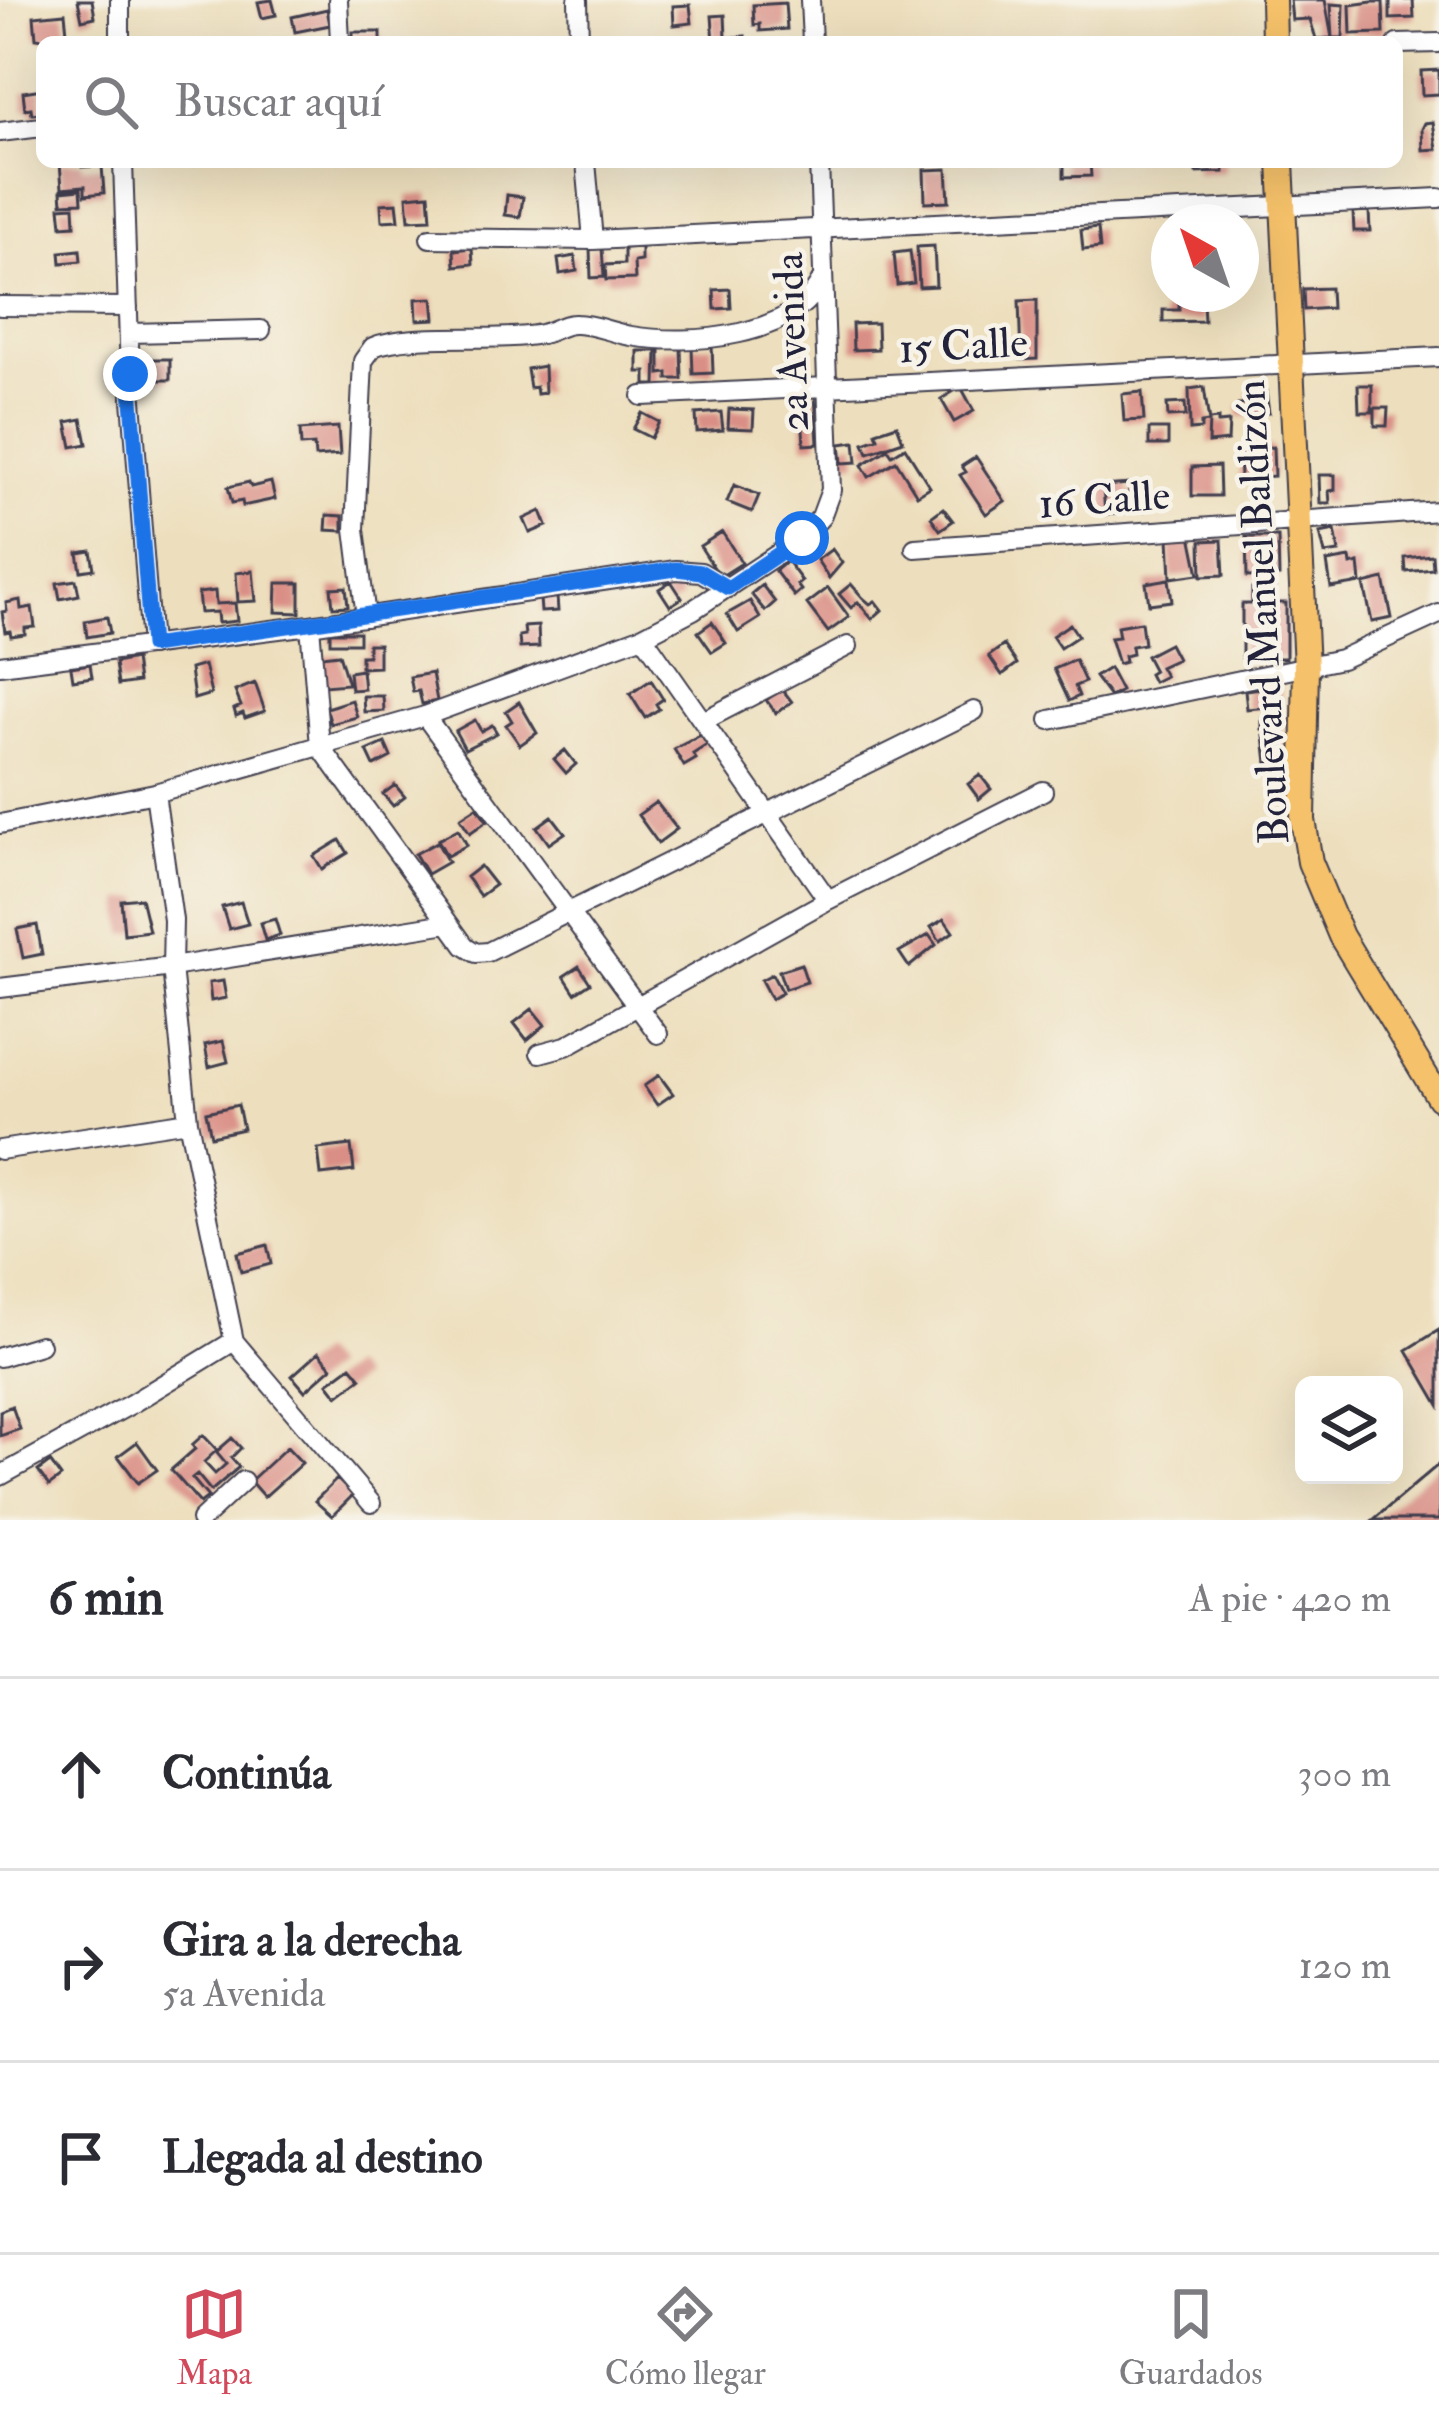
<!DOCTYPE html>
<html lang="es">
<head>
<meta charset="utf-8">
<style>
	:root { --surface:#fff; --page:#f2f2f3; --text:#2b2b33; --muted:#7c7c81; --line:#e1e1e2; --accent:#d1495b }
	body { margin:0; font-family:"IM FELL Double Pica",serif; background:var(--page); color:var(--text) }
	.controls { position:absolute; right:36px; bottom:36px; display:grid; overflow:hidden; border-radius:18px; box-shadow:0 12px 48px #0002 }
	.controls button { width:108px; height:108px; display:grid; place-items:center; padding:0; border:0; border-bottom:3px solid var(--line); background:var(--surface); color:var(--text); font:60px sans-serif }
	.compass { position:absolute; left:1151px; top:204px; width:108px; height:108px; border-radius:50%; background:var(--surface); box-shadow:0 12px 48px #0002; rotate:320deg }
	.stop { position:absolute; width:36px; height:36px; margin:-27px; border:9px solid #1a73e8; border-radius:50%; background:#fff }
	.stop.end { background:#1a73e8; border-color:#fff; box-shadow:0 3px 12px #0008 }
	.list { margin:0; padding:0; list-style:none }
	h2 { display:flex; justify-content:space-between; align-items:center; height:156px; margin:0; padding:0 48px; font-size:51px }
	h2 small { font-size:39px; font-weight:400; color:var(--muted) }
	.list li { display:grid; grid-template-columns:78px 1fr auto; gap:36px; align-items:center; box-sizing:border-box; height:192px; padding:0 48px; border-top:3px solid var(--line) }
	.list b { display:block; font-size:45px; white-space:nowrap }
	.list p { margin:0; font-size:39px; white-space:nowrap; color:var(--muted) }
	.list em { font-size:39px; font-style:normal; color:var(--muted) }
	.icon { flex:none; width:66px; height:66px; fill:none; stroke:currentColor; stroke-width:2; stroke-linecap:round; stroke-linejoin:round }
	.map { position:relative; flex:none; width:1439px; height:1520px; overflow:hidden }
	.search { position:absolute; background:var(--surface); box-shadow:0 12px 48px #0002; left:36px; right:36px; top:36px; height:132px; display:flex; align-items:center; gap:30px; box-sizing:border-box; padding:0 42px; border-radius:18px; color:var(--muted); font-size:45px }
	.sheet { height:732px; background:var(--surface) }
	nav { display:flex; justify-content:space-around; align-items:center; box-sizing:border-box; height:168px; border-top:3px solid var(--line); background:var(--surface); font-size:33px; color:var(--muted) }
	nav a { display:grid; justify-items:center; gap:6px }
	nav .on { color:var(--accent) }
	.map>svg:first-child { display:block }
	.building { fill:#da8f86 }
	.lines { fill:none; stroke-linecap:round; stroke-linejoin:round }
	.minor-casing { stroke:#403e4e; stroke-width:22 }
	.major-casing { stroke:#403e4e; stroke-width:28 }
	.minor { stroke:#fff; stroke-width:18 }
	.major { stroke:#f5c16b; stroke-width:24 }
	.route { stroke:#1a73e8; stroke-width:15 }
	.labels { text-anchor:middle; stroke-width:9; stroke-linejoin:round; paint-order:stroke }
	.street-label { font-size:42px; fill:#22223b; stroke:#f7f3e8 }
</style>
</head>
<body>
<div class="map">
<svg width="1439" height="1520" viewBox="0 0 1439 1520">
	<rect width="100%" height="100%" fill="#f7f3e8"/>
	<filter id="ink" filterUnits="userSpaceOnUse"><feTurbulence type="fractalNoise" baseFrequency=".00833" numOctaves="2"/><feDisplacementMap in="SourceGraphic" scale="24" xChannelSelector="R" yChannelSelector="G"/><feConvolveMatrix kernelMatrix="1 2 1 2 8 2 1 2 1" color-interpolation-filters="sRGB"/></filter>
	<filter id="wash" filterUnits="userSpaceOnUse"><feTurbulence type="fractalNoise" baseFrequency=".004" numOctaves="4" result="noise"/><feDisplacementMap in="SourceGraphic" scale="48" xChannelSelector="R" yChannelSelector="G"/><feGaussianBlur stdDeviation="2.7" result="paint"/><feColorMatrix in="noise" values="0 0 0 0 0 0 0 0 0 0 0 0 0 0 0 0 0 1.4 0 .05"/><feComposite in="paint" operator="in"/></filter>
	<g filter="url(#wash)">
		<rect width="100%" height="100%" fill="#eddfbd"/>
		<g id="blocks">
			<path class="building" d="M78 0H92L95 17 82 20Z
				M272 0 276 15 262 18 258 2Z
				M1290 0H1325L1332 38 1316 39 1310 19 1292 20Z
				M1390 0H1413L1414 18 1390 19Z
				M1372 2H1383L1384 33 1351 34 1350 5Z
				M785 3 787 29 760 31V24L754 25 753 5Z
				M1331 4 1344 5 1343 38H1333Z
				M690 5 692 23 674 25 673 6Z
				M327 9 330 25 295 32 292 17Z
				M65 13 68 42 36 38 34 16Z
				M725 15 726 38 745 36V42H714L712 16Z
				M353 32H381V42H353Z
				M1439 70V94L1422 95 1421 71Z
				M42 89V113L32 114 31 108 25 109 23 92Z
				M1433 122 1437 149 1423 150 1422 129 1425 123Z
				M60 162H82V167L102 166 104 193 85 195V186L62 188Z
				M1064 162H1090L1091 176 1064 177Z
				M1196 162H1224V172L1196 173Z
				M947 169 949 201 925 202 924 170Z
				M81 189 82 202 62 203 61 191Z
				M429 194 431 219 409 220 407 196Z
				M507 195 523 197 520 217 505 215Z
				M397 203 399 220 382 221 381 204Z
				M74 206 75 225 62 226 60 207Z
				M1369 211 1370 231H1354L1353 212Z
				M1098 228 1100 248 1083 250 1081 230Z
				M934 246 936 286 919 287 917 247Z
				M641 247V261L634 262 635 279 606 280 605 265 624 264V248Z
				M472 248 473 264 455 266 454 250Z
				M590 248H602L604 277 591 278Z
				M80 250 81 261 61 263 60 252Z
				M910 251 914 283 897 285 894 253Z
				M575 256 577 271 560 274 558 259Z
				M1330 288 1331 308 1304 310 1303 289Z
				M730 289 731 308 715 309 714 290Z
				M433 298 435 319 417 320 416 299Z
				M1037 300V359L1021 360 1019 301Z
				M1203 301 1204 321 1163 322V310H1179V302Z
				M877 323 878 349 853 350 852 324Z
				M712 345 713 373 693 374 692 346Z
				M681 348 682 379H668V373L660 374V349Z
				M638 351H657L656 385H646V372H638Z
				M152 359H170V380H152Z
				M544 366 545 393 537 394 536 387 530 388 527 369Z
				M1358 385H1372V412H1359Z
				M961 387 974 411 954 422 941 399Z
				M1204 387 1209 422 1201 423V429L1190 430 1189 389Z
				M1266 391 1269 413 1239 417 1238 405 1250 404 1248 393Z
				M1142 392 1144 420 1124 421 1122 394Z
				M815 396 818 444 804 445 801 397Z
				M1185 403 1186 416 1168 417 1167 404Z
				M1375 408H1388L1387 426H1375Z
				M729 409 754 410 753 429 728 428Z
				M721 412 723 430 697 432 696 414Z
				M642 413 659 422 651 438 633 429Z
				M82 419 87 444 72 447 67 422Z
				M1218 419V423L1229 422 1228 441 1208 443 1209 420Z
				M897 425 903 441 868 453 864 443 878 438 876 432Z
				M338 427 340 455 315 457 314 445 301 446 300 430Z
				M1149 429H1168V445H1149Z
				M855 442 857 462 842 463 840 444Z
				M905 447 930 487 917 495 896 461 869 477 862 465 888 449 892 455Z
				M1273 447 1274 476 1240 478 1239 449Z
				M976 457 1005 501 986 514 960 475 966 472 962 466Z
				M1219 466 1220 496H1192V467Z
				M1319 475H1335V490L1329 491 1330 503H1320Z
				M249 482 251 487 271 482 275 499 243 506 242 501 232 503 228 487Z
				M1129 484V493L1138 492 1144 511 1105 515 1103 486Z
				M734 485 759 495 752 512 727 502Z
				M943 508 953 521 940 530 931 517Z
				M541 511 547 526 530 533 524 519Z
				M327 515 343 516V531L326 530Z
				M1335 530 1339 552 1325 554 1320 533Z
				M722 532 742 563 720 577 700 546Z
				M1191 535 1199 574 1171 578 1169 538Z
				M1246 537H1278L1279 576 1247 577Z
				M1222 540 1224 575 1202 576 1201 541Z
				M832 549 842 563 829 578 817 560Z
				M91 551 94 569 81 571 78 553Z
				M1432 555 1433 569 1406 572 1405 558Z
				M1350 558 1351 565 1359 563 1361 583 1331 588 1327 562Z
				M787 561 802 581 797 585 801 590 794 596 775 571Z
				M253 571 256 601 238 602 236 573Z
				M1169 579 1172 601 1149 604 1146 583Z
				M1384 579 1392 618 1372 622 1364 584Z
				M76 580 79 595 60 599 57 583Z
				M671 581 682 598 670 606 659 589Z
				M277 583H300V613L276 612Z
				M851 584 863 598 870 604 875 601 882 610 872 619 858 602 851 608 839 594Z
				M762 585 775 602 765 611 751 594Z
				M346 587 348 606 333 607 331 588Z
				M828 588 849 617 828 632 807 604Z
				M1252 589H1275V603H1286V658H1242V604H1252Z
				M215 591 216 604 235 603 237 621 218 623 217 612 200 613 198 593Z
				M557 597 558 611 541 612 540 598Z
				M20 600 21 609 32 607 35 627 25 628V634L11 636 10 631 5 632 2 612 7 611 6 603Z
				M750 601 760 618 738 632 727 614Z
				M107 617 110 633 87 637 85 621Z
				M712 622 726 643 712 652 698 632Z
				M1141 622 1144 644 1131 646 1132 654 1124 656 1125 662 1118 664 1110 638 1119 637 1117 626Z
				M1070 624 1078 636 1060 648 1052 636Z
				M538 626 539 647 520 648 519 636 525 635 524 627Z
				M330 632H359V643H330Z
				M368 644H379V667L361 668V656H368Z
				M1169 644 1177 659 1160 667 1165 676 1153 682 1149 674 1154 671 1146 656Z
				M1004 645 1017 664 1002 675 989 656Z
				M339 654 348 684 324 686 321 656Z
				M135 659 138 682 118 685 115 663Z
				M1075 660 1085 682 1075 686 1079 696 1069 701 1054 669Z
				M90 664 92 677 73 680 71 667Z
				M204 665 211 694 194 699 190 669Z
				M1109 668 1121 691 1110 697 1095 677Z
				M362 670 364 689 351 690 349 672Z
				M432 673 437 701 422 704 419 691 413 692 410 677Z
				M651 680 663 699 656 704 659 709 645 718 630 694Z
				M255 683 265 711 245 718 243 713 236 716 234 709 241 706 235 691Z
				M1280 686 1282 706 1247 709 1245 690Z
				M782 689 792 702 776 713 766 700Z
				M363 696H383L384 711 364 712Z
				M352 700 357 717 331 724 326 708Z
				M519 702 537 733 520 745 506 725 512 721 506 711Z
				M1285 716 1286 728 1262 729V718Z
				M475 720 481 731 492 725 497 733 465 749 455 731Z
				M1283 733 1286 760 1267 763 1264 735Z
				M701 735 707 745 693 754 696 759 684 766 674 749Z
				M385 743 391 757 374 766 367 751Z
				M565 750 576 764 566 773 554 759Z
				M980 775 991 789 979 799 968 784Z
				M395 785 405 797 393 806 383 794Z
				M656 802 677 829 658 843 638 815Z
				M477 807 487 821 470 833 460 818Z
				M552 816 565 833 549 844 537 827Z
				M458 829 467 845 447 856 438 840Z
				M340 840 348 853 322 869 314 856Z
				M437 842 448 862 427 874 415 854Z
				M480 866 495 885 480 896 466 877Z
				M141 898 149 931 124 934 121 900Z
				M241 902 248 924 229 929 222 907Z
				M275 919 280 935 265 940 260 923Z
				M944 919 953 932 940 941 931 927Z
				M37 925 42 954 23 958 17 929Z
				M929 935 936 945 909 967 899 952Z
				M801 964 807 982 785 989 779 971Z
				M579 966 590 983 575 993 564 976Z
				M772 974 782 993 771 999 761 980Z
				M223 981 226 998 211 1001 209 983Z
				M532 1009 545 1025 527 1040 514 1023Z
				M223 1041 228 1062 209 1067 205 1045Z
				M659 1075 673 1094 657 1105 644 1086Z
				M238 1105 243 1129 211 1136 206 1112Z
				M351 1145 354 1171 321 1175 318 1149Z
				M267 1245 271 1264 241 1272 237 1253Z
				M1439 1330V1405L1407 1350Z
				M319 1352 332 1367 305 1391 292 1376Z
				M351 1366 361 1378 338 1396 328 1383Z
				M12 1406 20 1429 0 1436V1411Z
				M203 1435 217 1450 204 1462 215 1474 226 1464 216 1452 232 1438 241 1448 231 1458 239 1467 211 1491 197 1474 192 1478 208 1497 200 1503 171 1470 195 1449 192 1445Z
				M137 1442 157 1470 138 1483 118 1456Z
				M287 1447 302 1463 264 1497 250 1481Z
				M50 1462 61 1477 49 1486 38 1471Z
				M1439 1464V1520H1373Z
				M337 1479 353 1495 332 1516 315 1501Z"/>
		</g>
	</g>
	<g filter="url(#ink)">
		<use href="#blocks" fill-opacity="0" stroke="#403e4e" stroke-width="3"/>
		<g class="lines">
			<g class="minor-casing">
				<path id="minor" d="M120 0V42
					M338 0 340 42
					M578 0 579 42
					M810 0 812 42
					M1397 44 1439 43
					M0 132 42 127
					M123 162 130 374 151 646
					M586 162 593 240
					M430 238 593 240 1439 198
					M0 306 128 307
					M129 333 261 330
					M642 396 1439 357
					M915 548 1439 511
					M366 617 355 529 363 361 373 347C412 331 495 343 541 334 553 332 563 323 576 324 594 324 613 333 631 336 690 346 796 338 823 277
					M310 625 320 746 465 946 476 953 488 952 974 711
					M643 636 828 900
					M0 665 310 625 676 570 701 572 728 588
					M425 716 658 1034
					M1050 720 1341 659 1439 614
					M703 721 848 646
					M155 793 173 920 172 967 188 1121 234 1341
					M0 824 155 793 425 716 643 636 693 610 802 538 821 517 831 490 819 162
					M0 988 172 967 448 923
					M540 1053 566 1046 828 900 1043 791
					M0 1150 188 1121
					M0 1357 40 1345
					M0 1476 131 1404 234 1341 371 1503
					M201 1520 243 1481"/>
			</g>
			<g class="major-casing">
				<path id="major" d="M1273 0 1274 42
					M1281 162 1306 667 1303 820 1310 862 1341 936 1439 1098"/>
			</g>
			<use href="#minor" class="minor"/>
			<use href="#major" class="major"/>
		</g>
	</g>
	<g class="lines" filter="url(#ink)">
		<path class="route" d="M130 374 151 646 676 569 701 572 728 588 802 538"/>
	</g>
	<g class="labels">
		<g class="street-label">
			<text transform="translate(790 342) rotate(-92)" y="15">2a Avenida</text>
			<text transform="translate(963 344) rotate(-3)" y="15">15 Calle</text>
			<text transform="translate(1104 498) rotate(-4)" y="15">16 Calle</text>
			<text transform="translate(1261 612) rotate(-93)" y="15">Boulevard Manuel Baldizón</text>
		</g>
	</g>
</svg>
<div class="controls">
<button><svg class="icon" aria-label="layers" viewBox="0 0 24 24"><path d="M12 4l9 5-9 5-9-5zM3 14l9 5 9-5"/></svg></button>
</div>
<svg class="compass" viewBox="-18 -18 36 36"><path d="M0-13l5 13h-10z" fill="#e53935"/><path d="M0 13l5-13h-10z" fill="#7c7c81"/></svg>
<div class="stop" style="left:802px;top:538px"></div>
<div class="stop end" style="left:130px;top:374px"></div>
<div class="search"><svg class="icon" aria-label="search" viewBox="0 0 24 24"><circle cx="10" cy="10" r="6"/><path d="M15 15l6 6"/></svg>Buscar aquí</div>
</div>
<section class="sheet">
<h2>6 min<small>A pie · 420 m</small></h2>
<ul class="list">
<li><svg class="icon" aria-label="ahead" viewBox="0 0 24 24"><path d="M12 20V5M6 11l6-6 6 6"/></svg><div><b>Continúa</b></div><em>300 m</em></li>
<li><svg class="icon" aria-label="right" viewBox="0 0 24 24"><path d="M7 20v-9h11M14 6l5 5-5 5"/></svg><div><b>Gira a la derecha</b><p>5a Avenida</p></div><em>120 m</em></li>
<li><svg class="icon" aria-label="arrive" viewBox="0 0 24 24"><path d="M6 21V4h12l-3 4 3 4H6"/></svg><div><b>Llegada al destino</b></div></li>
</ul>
</section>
<nav>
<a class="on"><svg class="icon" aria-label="map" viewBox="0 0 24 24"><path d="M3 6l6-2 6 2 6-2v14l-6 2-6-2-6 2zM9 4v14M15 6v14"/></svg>Mapa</a>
<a><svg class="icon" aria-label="directions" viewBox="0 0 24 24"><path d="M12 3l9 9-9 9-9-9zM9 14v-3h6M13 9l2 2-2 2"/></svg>Cómo llegar</a>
<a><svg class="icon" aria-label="saved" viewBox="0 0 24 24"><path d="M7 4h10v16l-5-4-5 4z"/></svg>Guardados</a>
</nav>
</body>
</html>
